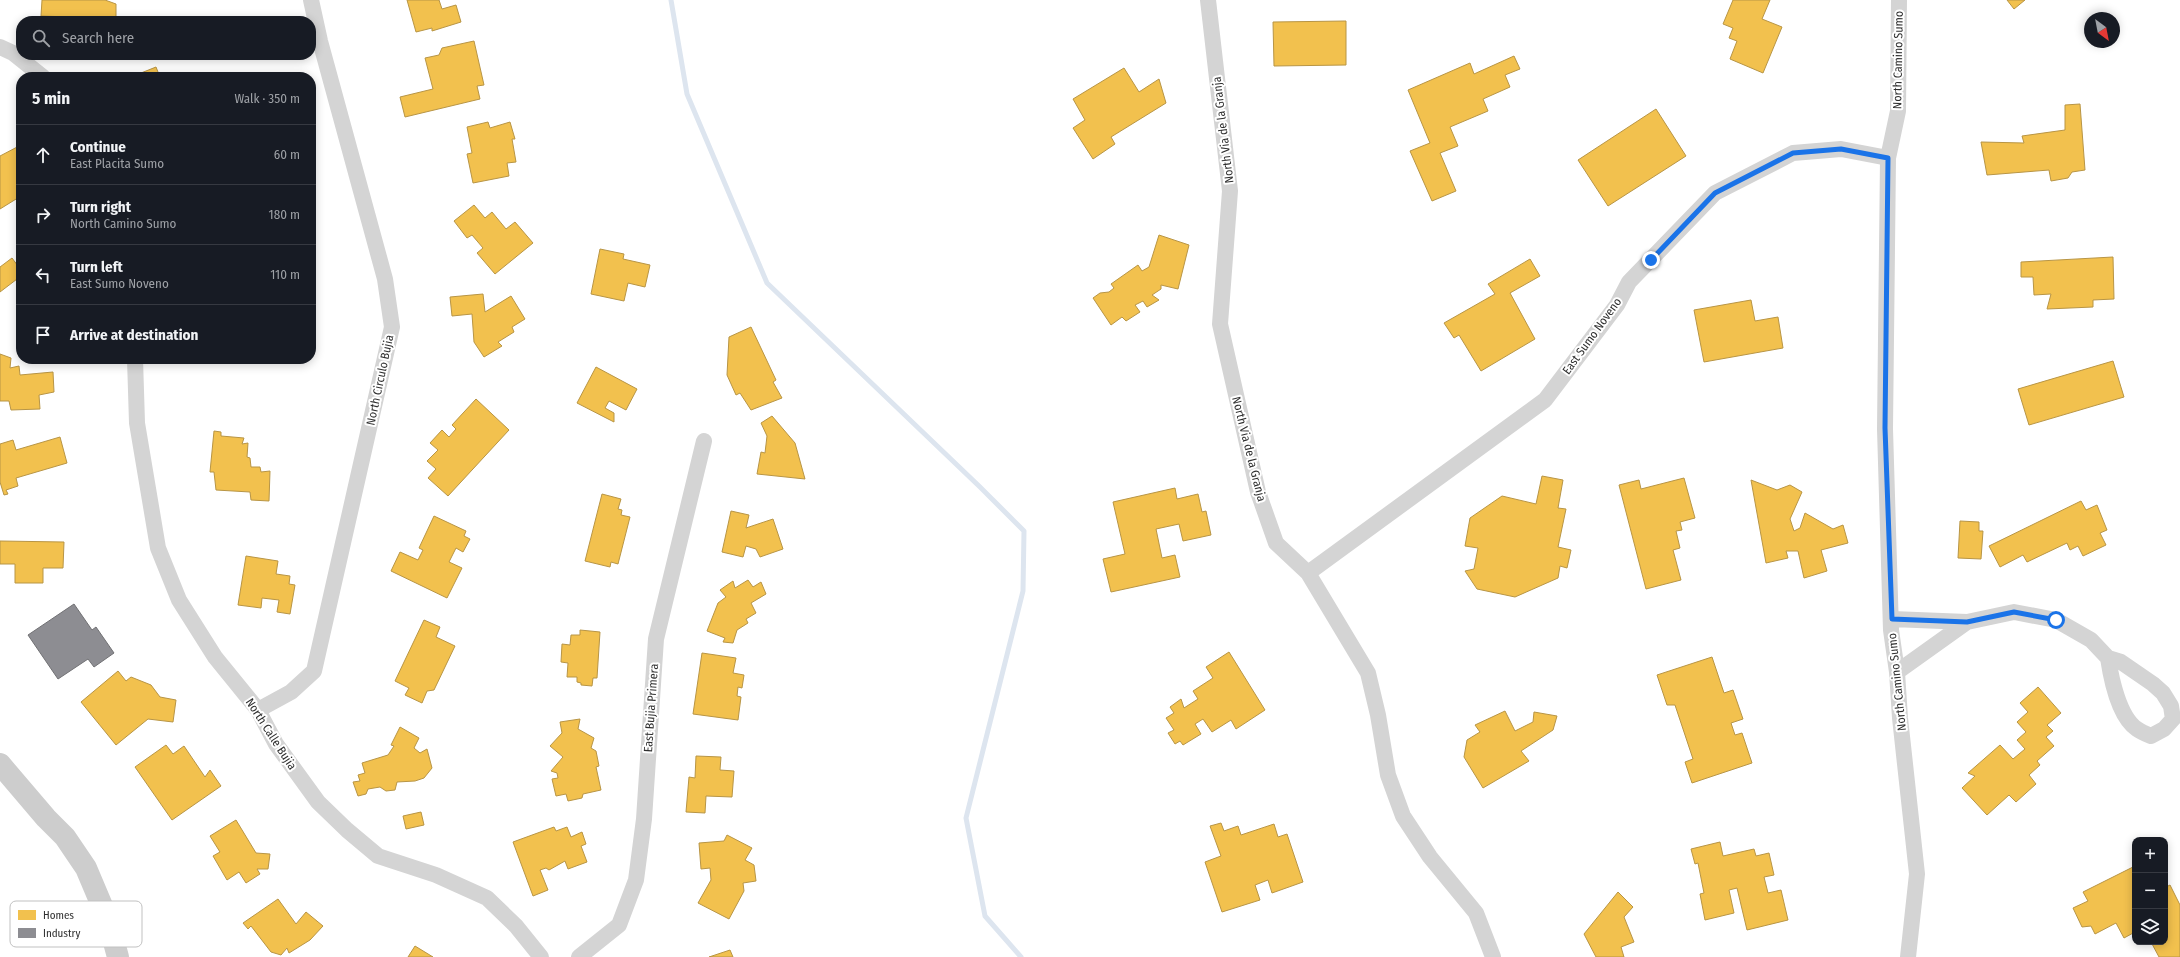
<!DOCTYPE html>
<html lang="en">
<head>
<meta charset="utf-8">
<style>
	:root { --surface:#171b24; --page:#242831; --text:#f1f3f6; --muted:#9ea1a6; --line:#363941 }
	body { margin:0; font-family:"Fira Sans Condensed",sans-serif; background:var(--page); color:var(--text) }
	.controls { position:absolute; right:12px; bottom:12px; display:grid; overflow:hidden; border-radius:8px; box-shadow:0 2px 10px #0003 }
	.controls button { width:36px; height:36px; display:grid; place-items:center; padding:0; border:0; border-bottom:1px solid var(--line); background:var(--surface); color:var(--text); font:20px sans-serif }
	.compass { position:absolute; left:2084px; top:12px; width:36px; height:36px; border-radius:50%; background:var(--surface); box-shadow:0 2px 10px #0003; rotate:148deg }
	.stop { position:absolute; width:12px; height:12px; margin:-9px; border:3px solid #1a73e8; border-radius:50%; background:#fff }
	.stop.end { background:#1a73e8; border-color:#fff; box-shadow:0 1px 4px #0008 }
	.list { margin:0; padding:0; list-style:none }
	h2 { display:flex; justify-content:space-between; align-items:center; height:52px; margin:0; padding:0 16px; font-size:17px }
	h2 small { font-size:13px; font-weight:400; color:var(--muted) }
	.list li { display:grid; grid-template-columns:26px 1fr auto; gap:12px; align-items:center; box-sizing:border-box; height:60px; padding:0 16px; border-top:1px solid var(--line) }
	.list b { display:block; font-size:15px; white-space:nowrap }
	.list p { margin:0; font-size:13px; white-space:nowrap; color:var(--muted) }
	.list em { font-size:13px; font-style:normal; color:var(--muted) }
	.icon { flex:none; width:22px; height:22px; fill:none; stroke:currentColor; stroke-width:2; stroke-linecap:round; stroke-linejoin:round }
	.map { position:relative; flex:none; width:2180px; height:957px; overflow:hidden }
	.search { position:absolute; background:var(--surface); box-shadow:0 2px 10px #0003; left:16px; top:16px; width:300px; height:44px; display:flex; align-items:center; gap:10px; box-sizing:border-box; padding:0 14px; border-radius:16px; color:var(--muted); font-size:15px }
	.panel { position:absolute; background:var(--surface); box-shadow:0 2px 10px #0003; left:16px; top:72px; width:300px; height:292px; border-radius:16px }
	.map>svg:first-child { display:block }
	.homes { fill:#f2c14e; stroke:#b89545 }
	.industry { fill:#8d8d92; stroke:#717174 }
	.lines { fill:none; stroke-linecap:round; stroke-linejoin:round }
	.stream { stroke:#dde5ef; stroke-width:5 }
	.street { stroke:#d4d4d4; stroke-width:16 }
	.secondary { stroke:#cdcdcd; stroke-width:22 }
	.route { stroke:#1a73e8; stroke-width:5 }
	.labels { text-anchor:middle; stroke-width:4; stroke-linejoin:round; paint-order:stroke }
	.street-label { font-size:12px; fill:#2f2f2f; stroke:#fff }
	.key { fill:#fff; stroke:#c1c1c1; stroke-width:1 }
	.key-label { font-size:11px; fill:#2f2f2f }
</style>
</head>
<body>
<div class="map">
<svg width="2180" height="957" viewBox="0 0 2180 957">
	<rect width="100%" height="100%" fill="#fff"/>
	<path class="homes" d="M42 0H105L116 4V21H69V17L41 16Z
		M407 0H439L442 9 456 5 461 22 432 31V28L416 32Z
		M1733 0H1770L1762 19 1782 27 1763 73 1730 59 1737 41 1729 38 1733 28 1723 24Z
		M2007 0H2025L2014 9Z
		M1346 21V65L1274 66 1273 22Z
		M474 41 484 85 477 86 480 99 405 117 400 97 433 89 425 58 439 55 442 48Z
		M1514 56 1520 69 1505 75 1510 87 1483 99 1488 111 1450 127 1458 146 1440 153 1456 191 1432 201 1410 151 1430 143 1408 90 1470 63 1474 74Z
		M156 67 160 77H131Z
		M1124 68 1139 92 1159 79 1166 103 1111 137 1115 144 1093 159 1073 128 1085 120 1073 99Z
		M2080 104 2085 170 2072 172 2068 178 2051 181 2049 170 1987 175 1981 142 2024 143 2022 136 2065 130V105Z
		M1656 109 1686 156 1608 206 1578 160Z
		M488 122 490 128 510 122 515 139H512L516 162 507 163 509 176 473 183 467 154 472 153 467 127Z
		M21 145V196L0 209V156Z
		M474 205 485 218 492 212 506 229 515 222 533 243 495 274 477 253 483 248 472 235 467 238 454 221Z
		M1159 235 1189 245 1178 289 1161 285V289L1152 295 1159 300 1147 307 1143 301 1135 305 1140 312 1126 321 1122 317 1111 325 1093 298 1100 293 1109 292 1114 288 1111 284 1138 265 1142 271 1149 267Z
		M600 249 624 254 623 259 650 265 645 287 628 283 624 301 591 294Z
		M2113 257 2114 299 2093 300V307L2047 309 2051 294 2034 295 2033 277H2021V262Z
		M12 258 21 270V276L0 292V267Z
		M1530 259 1540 276 1510 293 1535 339 1481 371 1459 335 1454 338 1444 323 1495 294 1488 284Z
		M483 294 485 312 511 296 525 319 512 327 514 332 498 342 502 346 484 357 474 342 472 314 452 316 450 297Z
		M1751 300 1755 321 1778 317 1783 348 1704 362 1694 310Z
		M751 327 776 380 773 382 782 398 751 410 740 393 736 395 727 375 729 337Z
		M0 354 11 358 10 368 19 366 20 375 53 372 54 392 39 395 40 409 11 410 9 401H0Z
		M2113 361 2124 397 2029 425 2018 389Z
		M596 367 637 389 626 410 609 401 605 408 614 413V422L577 403Z
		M476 399 509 430 448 496 428 478 436 469 427 461 438 450 430 443 442 430 449 437 456 429 452 425Z
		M772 416 795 443 805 479 757 474 761 452 765 453 767 436 761 423Z
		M214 431 221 432V436L244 438 242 444 248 443 247 457 250 458 251 467H260L261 472 270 471 269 501 251 500 250 492 216 490 214 472H210Z
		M60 437 67 463 16 478 18 486 6 490 8 494 4 495 0 482V444L13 440 16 450Z
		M1542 476 1563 480 1558 508 1566 509 1558 547 1571 550 1567 568 1560 566 1558 578 1515 597 1477 589 1465 571 1474 569 1478 548 1465 546 1470 518 1502 496 1536 504Z
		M1684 478 1695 518 1680 522 1682 530 1676 531 1680 548 1673 550 1681 580 1646 589 1619 485 1639 480 1641 489Z
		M1751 480 1777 490 1790 485 1802 492 1790 519 1794 531 1800 528 1805 513 1833 529 1843 525 1848 543 1821 550 1827 571 1804 578 1798 551H1786L1788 558 1766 563Z
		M1175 488 1177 499 1198 494 1202 512 1206 511 1211 535 1183 541 1179 524 1156 529 1162 558 1175 555 1180 577 1111 592 1103 559 1125 554 1113 502Z
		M602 494 621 499 618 509 622 510 621 515 630 517 618 564 611 562 610 567 585 561Z
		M2081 501 2086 510 2097 505 2107 530 2100 533 2106 545 2083 556 2078 546 2070 550 2067 543 2027 562 2023 555 2000 567 1989 546Z
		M731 511 749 515 746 528 773 519 783 549 760 557 756 549 746 546 743 557 722 552Z
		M434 516 466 531 464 536 470 539 463 552 456 548 449 562 462 568 447 598 391 571 400 552 418 560 423 550 419 548Z
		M1960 521 1979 522V531H1983L1981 559 1958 558Z
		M0 541 64 542 63 568H43V583H15V564H0Z
		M246 556 278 561 276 574 290 576 289 584 295 585 290 614 277 612 279 600 262 598 261 608 238 605Z
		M748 580 753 587 761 582 766 594 751 603 756 613 746 619 748 623 737 630 733 643 723 642 725 638 707 631 718 603 726 597 720 590 733 581 735 588Z
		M424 620 440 627 436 637 455 646 434 690 427 691 422 703 405 695 409 688 395 681Z
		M580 630 600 632 597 678H593L592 686 581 685V683L577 682V677H567L568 663 561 662 562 644 570 645 571 635H580Z
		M1229 652 1265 710 1236 729 1231 720 1212 732 1203 719 1195 724 1201 734 1183 745 1180 741 1175 744 1168 733 1174 730 1166 718 1174 713 1170 707 1181 699 1184 708 1198 699 1193 691 1213 678 1206 667Z
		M702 653 736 658 733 673 744 675 742 688 738 687 737 696 741 697 738 720 693 714Z
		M1712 657 1724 693 1733 690 1743 719 1731 723 1735 735 1742 733 1752 763 1692 783 1685 762 1693 759 1675 705H1667L1657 675Z
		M118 671 126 681 131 677 151 685 160 697 176 700 173 722 148 719 116 745 81 702Z
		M2038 687 2061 713 2047 725 2053 731 2046 737 2054 746 2037 761 2040 765 2029 775 2036 784 2016 802 2009 795 1987 815 1962 788 1975 776 1968 773 2000 745 2013 759 2025 749 2017 740 2026 732 2017 722 2028 712 2020 703Z
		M1505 711 1515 731 1533 722 1534 712 1557 716 1553 730 1521 751 1529 761 1483 788 1464 757 1467 740 1480 732 1475 725Z
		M580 719 578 729 594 738 591 748 596 751 599 766 596 767 601 790 583 794 582 798 568 801 566 794 556 796 552 779 558 778 557 773 551 771 563 757 550 746 562 733 560 722Z
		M400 727 419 738 414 748 420 753 427 749 432 768 424 778 415 781 397 782 395 790 386 791 380 787 368 789 366 794 358 796 353 782 360 781 358 775 365 773 362 763 388 755 394 746 391 745Z
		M166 745 173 754 184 746 205 777 210 770 221 786 172 820 135 767Z
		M696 756 721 757 720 770 734 771 732 797 706 796 705 813 686 812 689 777 695 778Z
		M421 812 424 825 406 829 403 816Z
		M236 820 256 853 270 854 268 869H257L260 874 246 883 239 872 227 880 213 856 220 852 210 836Z
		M1221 823 1224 831 1238 826 1241 835 1274 824 1278 837 1287 834 1303 882 1272 893 1268 880 1255 885 1260 900 1222 912 1205 862 1221 856 1210 826Z
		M554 827 556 831 567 827 571 837 582 832 586 844 581 846 587 862 568 869 565 861 549 870 546 868 540 870 548 890 533 896 513 842Z
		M727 835 752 848 745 860 754 865 756 881 743 883 744 891 729 919 698 903 711 880 710 868 701 869 699 843 724 841Z
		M1720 842 1723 856 1754 849 1756 856 1769 853 1774 875 1764 877 1768 893 1781 890 1788 920 1747 930 1737 888 1729 890 1734 913 1705 920 1700 894 1704 893 1698 863 1695 864 1691 849Z
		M2135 866V932L2124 938 2116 923 2095 934 2091 926 2082 927 2073 908 2088 901 2083 892Z
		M2165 885 2166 887 2170 885 2180 905V957H2159L2151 942H2165Z
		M1618 892 1633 907 1624 917 1634 942 1621 947 1624 957H1596L1584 934Z
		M278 899 296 924 306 912 323 926 310 940 289 953 287 948 281 955 271 952 251 926 248 929 243 923Z
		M415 946 433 957H408Z
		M730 950 733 957H709Z"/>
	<path class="industry" d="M74 604 92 630 96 627 114 653 94 667 88 659 58 679 28 635Z"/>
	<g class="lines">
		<path class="stream" d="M671 0 687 94 767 283 980 487 1024 531 1023 591 966 818 985 916 1021 957"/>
		<path class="street" d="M1208 0 1230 191 1220 324 1258 492 1276 543 1308 573 1368 673 1378 715 1388 775 1403 816 1430 857 1476 913 1493 957
			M1899 0 1898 111 1888 158 1885 429 1891 630 1897 672 1900 718 1917 874 1908 957
			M0 47 13 53 43 77
			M135 359 137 423 158 548 179 600 215 657 258 710 276 744 318 802 347 830 378 856 436 875 487 898 516 926 541 957
			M1308 573 1545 400 1617 305 1629 282 1715 193 1793 153 1841 149 1888 158
			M1892 619 1967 622 1897 672
			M1967 622 2014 612 2056 620 2091 640 2108 658 2121 662 2153 684 2163 693 2171 706 2173 719 2164 729 2151 736C2146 734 2141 732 2137 729 2119 717 2111 678 2108 658
			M258 710 291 692 314 671 392 327 385 279 320 41 311 0
			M579 957 619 925 636 880 644 819 656 639 704 441"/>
		<path class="secondary" d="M0 764 46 818 65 837 86 868 108 920 118 957"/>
	</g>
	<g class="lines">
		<path class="route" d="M1651 260 1715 193 1793 153 1841 149 1888 158 1885 428 1892 619 1967 622 2014 612 2056 620"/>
	</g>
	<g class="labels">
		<g class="street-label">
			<text transform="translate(1898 60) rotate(-89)" y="4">North Camino Sumo</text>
			<text transform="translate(1223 130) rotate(-97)" y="4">North Via de la Granja</text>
			<text transform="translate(1592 336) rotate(-54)" y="4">East Sumo Noveno</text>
			<text transform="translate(380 380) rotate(-78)" y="4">North Circulo Bujia</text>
			<text transform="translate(1249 449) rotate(76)" y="4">North Via de la Granja</text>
			<text transform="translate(1897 682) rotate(-96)" y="4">North Camino Sumo</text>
			<text transform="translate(651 708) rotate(-86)" y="4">East Bujia Primera</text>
			<text transform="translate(271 734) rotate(57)" y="4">North Calle Bujia</text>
		</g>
	</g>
	<rect x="10" y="901" width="132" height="46" rx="6" class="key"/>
	<rect x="18" y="910" width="18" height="10" fill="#f2c14e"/>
	<rect x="18" y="928" width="18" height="10" fill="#8d8d92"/>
	<g class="key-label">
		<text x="43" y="919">Homes</text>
		<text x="43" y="937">Industry</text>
	</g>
</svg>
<div class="controls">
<button>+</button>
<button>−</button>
<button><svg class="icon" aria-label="layers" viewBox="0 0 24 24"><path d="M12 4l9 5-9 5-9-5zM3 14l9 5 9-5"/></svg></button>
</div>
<svg class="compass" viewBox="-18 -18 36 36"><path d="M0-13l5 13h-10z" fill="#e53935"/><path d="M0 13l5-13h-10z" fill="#9ea1a6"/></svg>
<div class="stop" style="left:2056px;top:620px"></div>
<div class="stop end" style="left:1651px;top:260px"></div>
<div class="search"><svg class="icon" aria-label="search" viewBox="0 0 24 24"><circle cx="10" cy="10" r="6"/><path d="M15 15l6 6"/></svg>Search here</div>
<section class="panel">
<h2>5 min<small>Walk · 350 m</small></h2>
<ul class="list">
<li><svg class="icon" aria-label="ahead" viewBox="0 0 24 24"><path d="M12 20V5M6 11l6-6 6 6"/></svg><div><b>Continue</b><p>East Placita Sumo</p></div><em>60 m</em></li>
<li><svg class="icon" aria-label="right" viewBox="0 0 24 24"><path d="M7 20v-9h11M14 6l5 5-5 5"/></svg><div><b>Turn right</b><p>North Camino Sumo</p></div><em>180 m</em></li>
<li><svg class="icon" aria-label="left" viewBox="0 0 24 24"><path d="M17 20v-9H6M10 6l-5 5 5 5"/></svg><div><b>Turn left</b><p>East Sumo Noveno</p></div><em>110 m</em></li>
<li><svg class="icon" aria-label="arrive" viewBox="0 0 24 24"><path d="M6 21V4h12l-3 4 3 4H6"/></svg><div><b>Arrive at destination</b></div></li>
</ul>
</section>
</div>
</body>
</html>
